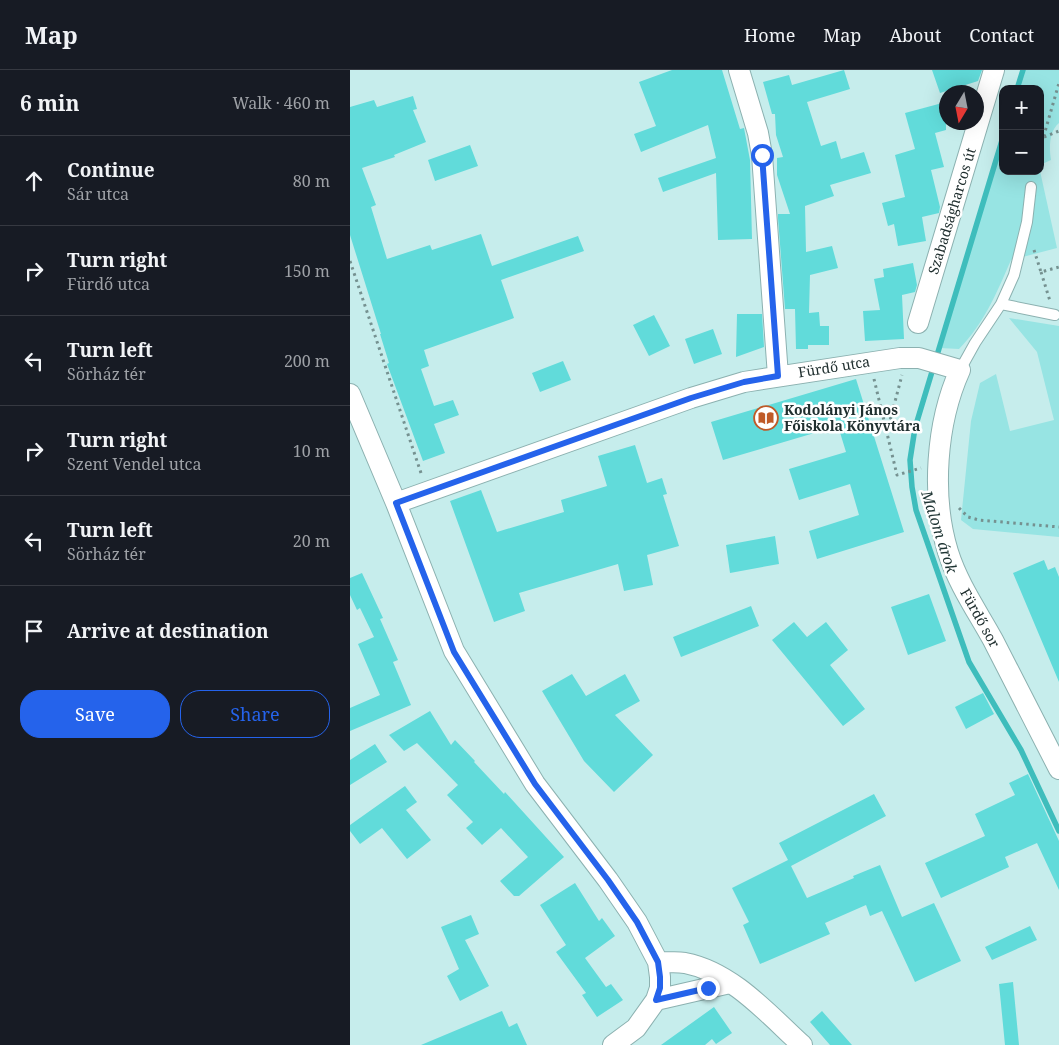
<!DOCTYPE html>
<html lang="en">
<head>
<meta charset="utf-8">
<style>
	:root { --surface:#171b24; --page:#20242c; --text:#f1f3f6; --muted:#9ea1a6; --line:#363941; --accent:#2563eb }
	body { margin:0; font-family:"Noto Serif",serif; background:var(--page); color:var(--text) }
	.controls { position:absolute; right:15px; top:15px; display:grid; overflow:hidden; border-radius:10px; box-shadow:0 5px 20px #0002 }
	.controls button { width:45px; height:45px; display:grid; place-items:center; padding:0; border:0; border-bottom:1px solid var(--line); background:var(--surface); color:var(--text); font:25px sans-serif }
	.compass { position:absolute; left:589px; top:15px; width:45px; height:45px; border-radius:50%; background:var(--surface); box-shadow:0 5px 20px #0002; rotate:190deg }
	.stop { position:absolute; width:15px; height:15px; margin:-11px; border:4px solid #2563eb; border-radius:50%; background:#fff }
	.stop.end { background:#2563eb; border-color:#fff; box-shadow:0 1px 5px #0008 }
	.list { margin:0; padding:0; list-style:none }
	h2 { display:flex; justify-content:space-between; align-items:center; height:65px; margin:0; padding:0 20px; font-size:21px }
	h2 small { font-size:16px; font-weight:400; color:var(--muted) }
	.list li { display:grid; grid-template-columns:32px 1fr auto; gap:15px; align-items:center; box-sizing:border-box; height:90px; padding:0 20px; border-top:1px solid var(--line) }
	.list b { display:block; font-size:19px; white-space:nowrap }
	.list p { margin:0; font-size:16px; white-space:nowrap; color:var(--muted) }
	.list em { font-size:16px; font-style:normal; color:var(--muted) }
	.actions { display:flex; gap:10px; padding:15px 20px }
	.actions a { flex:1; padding:11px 0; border:1px solid var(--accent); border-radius:20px; text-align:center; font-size:18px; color:var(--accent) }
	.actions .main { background:var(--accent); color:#fff }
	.icon { flex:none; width:28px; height:28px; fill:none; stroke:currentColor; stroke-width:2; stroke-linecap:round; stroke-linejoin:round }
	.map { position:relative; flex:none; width:709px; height:975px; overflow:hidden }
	header { display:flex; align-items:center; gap:30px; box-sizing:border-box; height:70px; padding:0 25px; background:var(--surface); border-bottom:1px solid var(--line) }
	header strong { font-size:24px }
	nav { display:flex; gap:28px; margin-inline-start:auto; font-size:18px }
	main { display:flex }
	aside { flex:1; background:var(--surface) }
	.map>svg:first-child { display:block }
	.green { fill:#97e4e3 }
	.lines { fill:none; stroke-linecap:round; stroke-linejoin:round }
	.stream { stroke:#3ebdbc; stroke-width:5.5 }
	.building { fill:#61dbda }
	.service-casing { stroke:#8cb1b0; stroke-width:12 }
	.minor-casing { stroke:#8cb1b0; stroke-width:22 }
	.path { stroke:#759190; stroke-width:3; stroke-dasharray:2.5 4; stroke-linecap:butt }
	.service { stroke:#fff; stroke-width:10 }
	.minor { stroke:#fff; stroke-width:20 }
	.route { stroke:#2563eb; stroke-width:6 }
	.labels { text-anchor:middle; stroke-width:5; stroke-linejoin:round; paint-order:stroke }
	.street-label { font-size:14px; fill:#202f2f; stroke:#fff }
	.poi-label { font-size:14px; font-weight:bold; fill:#202f2f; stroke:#fff; text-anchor:start }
	.water-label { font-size:15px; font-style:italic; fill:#1e3433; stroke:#fff }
</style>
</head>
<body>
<header>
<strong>Map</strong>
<nav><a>Home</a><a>Map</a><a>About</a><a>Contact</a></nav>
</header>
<main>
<aside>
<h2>6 min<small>Walk · 460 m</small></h2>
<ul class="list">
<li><svg class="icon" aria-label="ahead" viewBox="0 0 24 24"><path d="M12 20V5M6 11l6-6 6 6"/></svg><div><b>Continue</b><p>Sár utca</p></div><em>80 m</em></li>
<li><svg class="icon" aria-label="right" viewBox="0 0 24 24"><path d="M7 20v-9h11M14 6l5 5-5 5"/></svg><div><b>Turn right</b><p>Fürdő utca</p></div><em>150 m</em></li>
<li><svg class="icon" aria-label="left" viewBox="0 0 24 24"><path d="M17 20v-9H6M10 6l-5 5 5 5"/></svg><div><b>Turn left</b><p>Sörház tér</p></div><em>200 m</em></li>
<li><svg class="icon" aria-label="right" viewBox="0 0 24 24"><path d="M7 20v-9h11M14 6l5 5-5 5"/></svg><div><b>Turn right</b><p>Szent Vendel utca</p></div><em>10 m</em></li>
<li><svg class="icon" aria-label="left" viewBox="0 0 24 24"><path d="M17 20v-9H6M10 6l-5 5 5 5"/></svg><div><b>Turn left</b><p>Sörház tér</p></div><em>20 m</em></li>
<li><svg class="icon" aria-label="arrive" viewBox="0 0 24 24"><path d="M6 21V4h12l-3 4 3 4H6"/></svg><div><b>Arrive at destination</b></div></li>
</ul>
<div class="actions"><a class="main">Save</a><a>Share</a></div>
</aside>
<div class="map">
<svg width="709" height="975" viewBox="0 0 709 975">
	<rect width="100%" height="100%" fill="#c6edec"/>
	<path class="green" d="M674 0H709V53C699 61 699 78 701 90L690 95V19H669Z
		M653 71V101H690L707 178 661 190C647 222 634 254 609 279L590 278Z
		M659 248 709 256V467L623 459 611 450 621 351 630 313 646 304 660 361 704 350 687 282Z"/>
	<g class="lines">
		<path class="stream" d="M667 19 673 0
			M653 67 565 358 560 390 562 417 566 440 619 592 671 680 709 761"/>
	</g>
	<path class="building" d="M322 0H372L390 59 394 58 400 90 402 169 368 170 366 103 313 122 308 108 366 88 358 55 291 82 284 64 306 56 289 12Z
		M494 0 500 19 457 32 471 76 486 71 491 89 514 82 521 103 480 115 484 126 455 136 456 182 482 176 488 198 460 205 459 243 469 242 470 256H479V275H458V279H446L445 239H435L428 148V144H440L427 105V88L433 87 426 65 425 44H422L413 12 439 5 442 15Z
		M582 0H632L628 11 590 23Z
		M63 26 67 39 63 40 76 72 44 85 45 87 12 98 26 135 21 137 37 189 80 175 82 180 131 164 142 196 228 166 234 181 151 210 164 248 74 280 79 296 71 299 84 336 103 330 109 345 84 354 95 383 73 391 37 294 39 293 30 264H31L0 165V37L24 30 27 37Z
		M596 32V60L585 63 594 97 581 100 590 137 589 143 572 147 576 171 548 176 544 154 538 156 532 133 555 127 545 85 565 79 555 43Z
		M120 75 128 96 85 111 78 90Z
		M563 193 567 215 565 222 552 225 554 269 515 271 513 241 530 240 524 209 534 207 533 199Z
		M387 244H412L414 277 386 287Z
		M304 245 320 276 299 286 283 255Z
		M363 259 372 284 344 294 335 269Z
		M213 291 221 310 190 322 182 303Z
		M506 309 554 462 467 489 459 461 509 445 500 414 449 430 439 399 496 382 488 356 373 390 361 352Z
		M285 375 297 413 312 408 317 424 313 425 329 476 297 485 303 515 274 521 268 494 169 523 175 541 144 552 100 431 131 420 147 462 214 442 211 430 257 416 248 386Z
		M425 466 429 494 380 503 376 475Z
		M694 490 698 500 705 497 709 507V612L663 503Z
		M12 503 33 548 30 549 48 590 43 592 61 635 0 661V638L30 625 8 574 24 567 10 538 7 540 0 525V508Z
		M579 524 596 571 558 585 541 537Z
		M401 536 409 556 331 587 323 567Z
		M444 552 457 567 476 552 498 580 480 595 515 639 493 656 422 570Z
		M222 604 236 626 275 604 290 631 265 645 303 685 264 722 234 691 192 621Z
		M633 623 644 644 616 659 605 637Z
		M80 641 101 675 105 670 125 691 124 692 154 724 155 722 214 787 169 826H164L150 811 178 787 151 758 132 775 116 758 123 752 97 725 108 715 67 673 54 681 39 665Z
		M25 674 37 692 0 715V690Z
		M678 704 709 771V820L687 773 655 787 659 797 591 828 575 793 635 766 625 744 665 725 659 713Z
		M55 716 67 732 56 740 81 770 57 789 32 758 10 774 0 761V755Z
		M524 724 536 746 441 796 457 828 504 808 503 806 530 795 552 847 584 833 611 891 565 912 532 841 520 846 516 835 475 853 480 864 410 894 393 855 399 852 382 818 438 790 429 773Z
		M225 813 249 851 252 848 265 866 235 888 256 917 261 914 273 930 247 947 232 925 236 923 206 882 216 875 190 835Z
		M121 845 129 864 115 870 139 916 110 931 97 906 109 899 91 857Z
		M680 856 687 870 642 890 635 877Z
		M663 912 669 975H655L649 914Z
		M364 937 382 963 366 974 362 969 355 975H311Z
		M152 941 159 957 167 953 177 975H71Z
		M472 941 502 975H480L460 952Z"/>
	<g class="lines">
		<g class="service-casing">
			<path id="service" d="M651 234 705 245
				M610 300 625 273 651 234 664 205 677 152 681 117"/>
		</g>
		<g class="minor-casing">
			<path id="minor" d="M389 0 408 63 412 85 428 306
				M568 253 644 0
				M0 324 46 433 104 581 185 714 258 810 287 852 308 892 310 907V918L306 930 286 958 263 975
				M46 433 341 328 394 312 550 288H569L610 300C586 353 581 426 598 482 608 514 627 541 643 570 665 613 687 656 709 699
				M308 892C316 892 326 892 335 893 382 902 418 944 452 975
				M306 930 380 913"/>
		</g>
		<path class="path" d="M694 67 709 61
			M690 79 709 13
			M684 180 691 202 709 197
			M0 191 72 406
			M691 202 700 231
			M524 309 547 405 571 398
			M537 362 552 305
			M609 438 618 447 629 450 709 457"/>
		<use href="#service" class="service"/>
		<use href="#minor" class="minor"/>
	</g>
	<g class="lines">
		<path class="route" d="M358 918 306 930 310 918V907L308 892 287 852 258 810 185 714 104 582 46 433 341 328 394 312 428 306 412 85"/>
	</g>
	<defs>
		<g id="library-ring" transform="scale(1.25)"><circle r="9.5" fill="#fff" stroke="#bf5a28" stroke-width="1.5"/><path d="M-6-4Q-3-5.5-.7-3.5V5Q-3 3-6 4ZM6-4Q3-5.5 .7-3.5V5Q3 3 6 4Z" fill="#bf5a28"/></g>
	</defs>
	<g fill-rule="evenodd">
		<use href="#library-ring" x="416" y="348"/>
	</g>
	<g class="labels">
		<g class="street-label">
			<text transform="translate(602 141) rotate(-73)" y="5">Szabadságharcos út</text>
			<text transform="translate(484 297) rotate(-9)" y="5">Fürdő utca</text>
			<text transform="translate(630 548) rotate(61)" y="5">Fürdő sor</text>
		</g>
		<g class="poi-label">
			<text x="434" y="345">Kodolányi János<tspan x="434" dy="16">Főiskola Könyvtára</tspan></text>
		</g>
		<g class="water-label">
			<text transform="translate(589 462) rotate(72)" y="5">Malom árok</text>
		</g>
	</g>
</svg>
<div class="controls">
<button>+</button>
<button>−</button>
</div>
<svg class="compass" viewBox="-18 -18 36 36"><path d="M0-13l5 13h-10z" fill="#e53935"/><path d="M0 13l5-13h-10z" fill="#9ea1a6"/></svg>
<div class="stop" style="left:412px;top:85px"></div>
<div class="stop end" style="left:358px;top:918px"></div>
</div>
</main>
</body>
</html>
